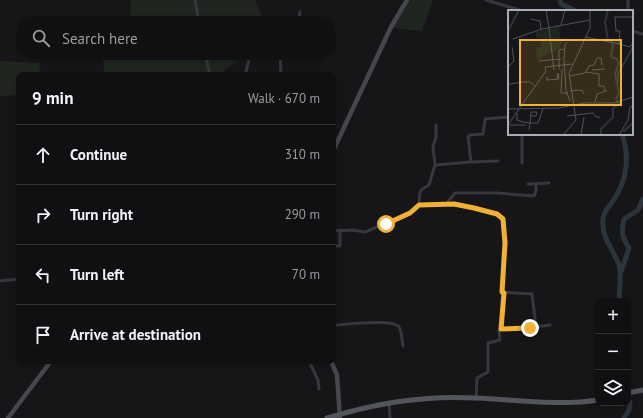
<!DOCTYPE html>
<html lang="en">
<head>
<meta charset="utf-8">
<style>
	:root { --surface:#101012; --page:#19191b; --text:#f1f3f6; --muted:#9c9d9f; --line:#303032 }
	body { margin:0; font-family:"PT Sans",sans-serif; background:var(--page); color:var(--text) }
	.controls { position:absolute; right:12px; bottom:12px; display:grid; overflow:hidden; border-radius:8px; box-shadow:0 2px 6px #0003 }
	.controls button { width:36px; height:36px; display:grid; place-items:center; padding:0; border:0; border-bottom:1px solid var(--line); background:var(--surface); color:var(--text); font:20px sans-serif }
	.stop { position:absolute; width:12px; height:12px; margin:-9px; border:3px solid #f2b134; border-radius:50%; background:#fff }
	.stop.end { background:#f2b134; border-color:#fff; box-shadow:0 1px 4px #0008 }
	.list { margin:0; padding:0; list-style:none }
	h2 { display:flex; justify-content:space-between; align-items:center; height:52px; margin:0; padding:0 16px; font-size:17px }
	h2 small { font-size:13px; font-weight:400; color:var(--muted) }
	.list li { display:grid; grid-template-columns:26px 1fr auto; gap:12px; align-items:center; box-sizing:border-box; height:60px; padding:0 16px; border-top:1px solid var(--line) }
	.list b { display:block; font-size:15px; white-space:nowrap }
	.list em { font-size:13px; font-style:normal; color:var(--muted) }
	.icon { flex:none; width:22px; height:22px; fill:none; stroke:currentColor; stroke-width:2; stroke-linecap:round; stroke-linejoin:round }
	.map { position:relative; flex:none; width:643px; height:418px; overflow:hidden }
	.search { position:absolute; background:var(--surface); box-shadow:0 2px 6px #0003; left:16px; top:16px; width:320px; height:44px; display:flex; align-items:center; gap:10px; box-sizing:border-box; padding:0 14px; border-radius:22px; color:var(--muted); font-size:15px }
	.panel { position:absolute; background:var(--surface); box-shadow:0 2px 6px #0003; left:16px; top:72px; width:320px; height:292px; border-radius:8px }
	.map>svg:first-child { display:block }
	.green { fill:#1e261f }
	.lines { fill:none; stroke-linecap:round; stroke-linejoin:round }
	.river { stroke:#2c353c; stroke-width:5 }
	.street { stroke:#37383d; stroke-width:3 }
	.secondary { stroke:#45474d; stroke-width:4.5 }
	.primary { stroke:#53555c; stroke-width:5 }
	.route { stroke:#f2b134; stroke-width:5 }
	.inset-river { fill:none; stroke:#2c353c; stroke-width:2 }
	.inset-road { fill:none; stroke:#505258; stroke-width:1 }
	.view { fill:#f2b134; fill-opacity:0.15; stroke:#f2b134; stroke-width:2 }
	.inset-edge { fill:none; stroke:#a8adb8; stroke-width:2 }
</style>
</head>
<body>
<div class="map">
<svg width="643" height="418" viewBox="0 0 643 418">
	<rect width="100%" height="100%" fill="#161618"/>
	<path class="green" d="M131 0H255L263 20 261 23H130Z
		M409 0H433L422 31 391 28Z
		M102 53H245L242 58 218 75H105Z
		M0 61 39 63 41 75H19V95L0 96Z"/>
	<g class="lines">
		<path class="river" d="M560 0 561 4 576 11
			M621 272 629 248C622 237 621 232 624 219L638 210 643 199
			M619 301C619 291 622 273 619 265 613 248 601 238 603 219 603 212 609 207 613 201 627 181 630 156 622 134
			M624 418 629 410 630 402 628 400"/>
		<path class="street" d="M195 0 199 23
			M486 0 523 11
			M628 0V11
			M298 23 300 12
			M632 31 643 34
			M205 53 210 75
			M280 53 281 75
			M245 75 250 56 256 54 280 59
			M520 134 522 136V163
			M471 162 498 161
			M435 165 433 146 436 138V125
			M528 184 549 183
			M446 204 455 193H497L534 196 536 191V184
			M419 205 454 204 474 208 497 214 503 219 505 243 502 292 532 294 536 327 550 325
			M333 231 353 230 365 232 410 213 419 205C420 193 417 191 429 185L435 165 471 162 468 137 470 135 483 134 485 119 509 117
			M333 246H340V230
			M0 281 19 279
			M333 325C344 325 393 318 399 327 402 332 402 341 403 346
			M501 329 504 293
			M309 361 318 380 319 389
			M476 398 477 378 488 372V343L500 340 499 331 501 329 536 327
			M389 402 390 418"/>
		<path class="secondary" d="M333 151 391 27 407 0
			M331 361 337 375 340 418
			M8 418 51 361"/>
		<path class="primary" d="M628 393 643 390
			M327 418C377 403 424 395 477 398 517 400 558 406 598 400"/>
	</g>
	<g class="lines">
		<path class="route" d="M386 224 410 213 419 205 454 204 474 208 497 214 503 219 505 243 502 292 504 293 501 329 530 328"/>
	</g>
	<g transform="translate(508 10)">
		<rect width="125" height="125" fill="#161618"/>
		<path d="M54 16 51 20 54 33 50 39 29 50 28 38 33 37V28H28V22Z" fill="#1e261f"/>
		<path class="inset-river" d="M0 21 11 0M110 73V64L125 37M115 122 125 113M93 125V119L105 107V98L111 94 108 89 111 83 107 64 111 53 109 49 103 47 105 33 100 30 97 12 100 0"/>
		<path class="inset-road" d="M38 0 41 18M23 9 32 11 33 19M53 15 57 0M41 18 46 60M78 27 111 34 112 21H108L107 7H125M5 29 34 19 82 10M59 32 57 35 56 48 58 81 62 91M111 34 122 37 125 33M31 51 53 49M0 57 6 51 4 37M51 59V40L56 39M54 59 53 83H60M84 60 97 59M78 62 91 64V76H96L97 81H99M61 66 77 63 81 56 86 55 89 48H93L94 55M39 67V70L51 69 50 63 49 70M0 77 1 74 16 72H22L27 76M62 81 74 80 76 84M87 92 89 84 97 81M0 99 51 98 76 93H106L125 87M11 99 38 61 37 57 64 54M9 103V110L15 112 22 113 23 102H29L28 106H23M59 106 85 103 88 107H92M0 115H18M0 115 11 99M21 120 22 113H30L35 99M55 125 68 110 61 63 82 18V0M73 125 76 107M111 125 120 110 122 97 125 96"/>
		<path class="view" d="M12 30H113V95H12Z"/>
		<rect width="125" height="125" class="inset-edge"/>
	</g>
</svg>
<div class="controls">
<button>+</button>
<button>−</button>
<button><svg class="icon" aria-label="layers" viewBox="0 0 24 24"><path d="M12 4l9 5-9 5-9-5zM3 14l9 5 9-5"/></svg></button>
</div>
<div class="stop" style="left:386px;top:224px"></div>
<div class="stop end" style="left:530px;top:328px"></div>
<div class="search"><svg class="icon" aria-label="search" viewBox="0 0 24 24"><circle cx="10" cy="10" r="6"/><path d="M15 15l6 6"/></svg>Search here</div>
<section class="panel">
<h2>9 min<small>Walk · 670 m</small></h2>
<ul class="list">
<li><svg class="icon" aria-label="ahead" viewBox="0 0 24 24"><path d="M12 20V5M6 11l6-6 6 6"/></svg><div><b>Continue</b></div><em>310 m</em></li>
<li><svg class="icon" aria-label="right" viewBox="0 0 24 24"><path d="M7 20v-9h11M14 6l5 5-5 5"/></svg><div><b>Turn right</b></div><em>290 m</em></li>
<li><svg class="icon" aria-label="left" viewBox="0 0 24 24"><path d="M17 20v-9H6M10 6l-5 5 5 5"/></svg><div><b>Turn left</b></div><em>70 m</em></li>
<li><svg class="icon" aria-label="arrive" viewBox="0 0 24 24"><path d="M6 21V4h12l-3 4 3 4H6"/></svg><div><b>Arrive at destination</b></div></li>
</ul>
</section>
</div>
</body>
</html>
